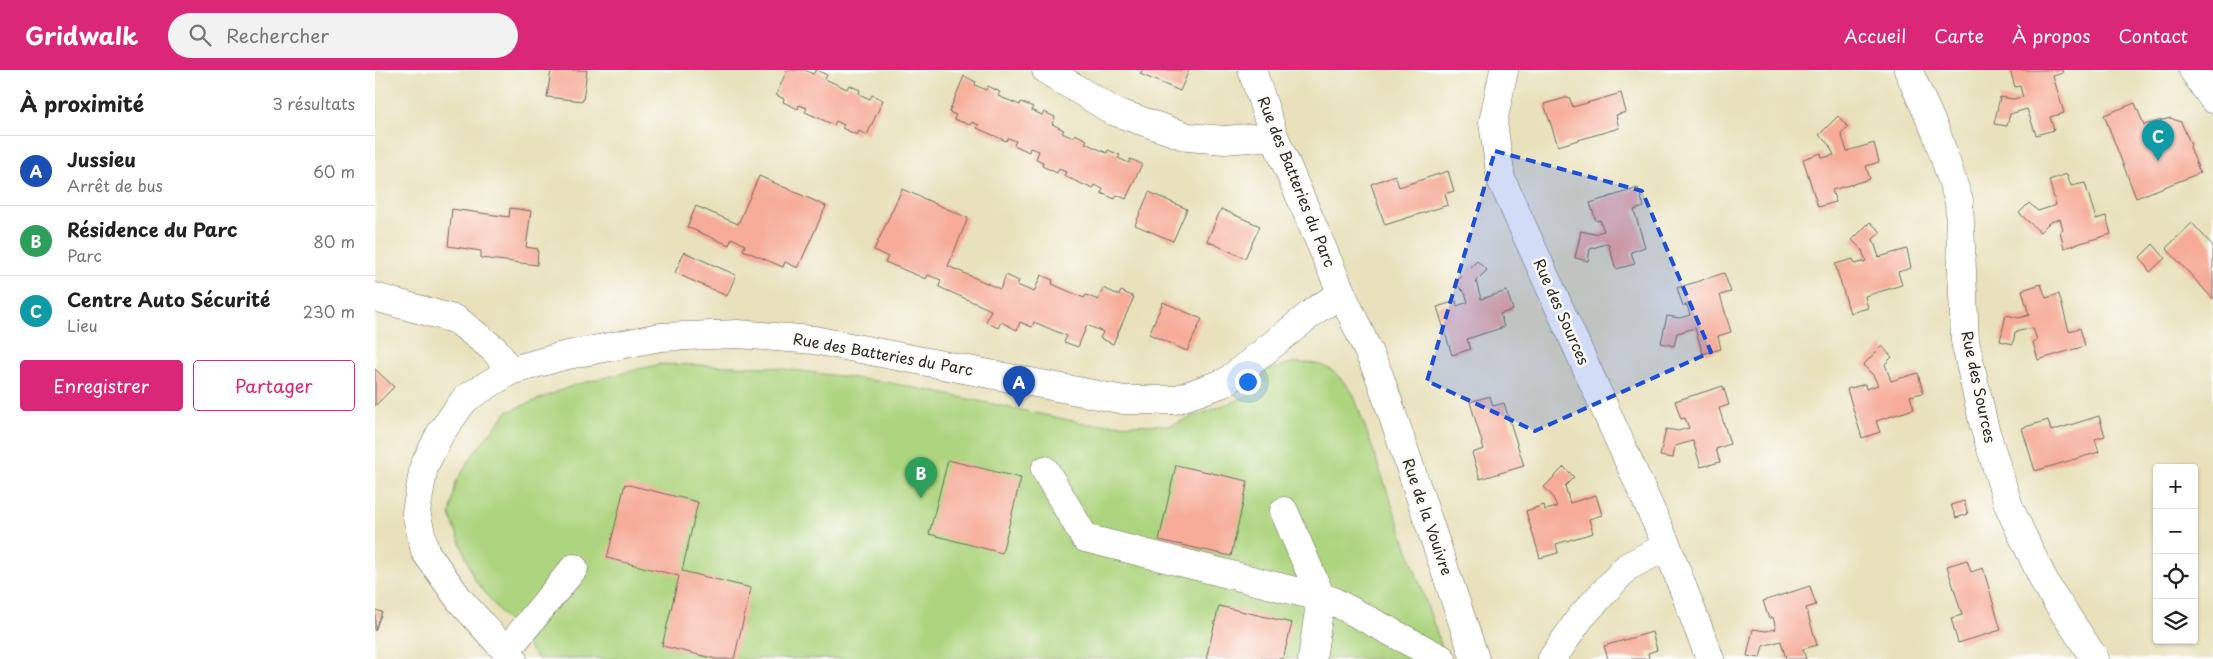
<!DOCTYPE html>
<html lang="fr">
<head>
<meta charset="utf-8">
<style>
	:root { --surface:#fff; --page:#f2f2f2; --text:#222; --muted:#767676; --line:#e0e0e0; --accent:#db2777 }
	body { margin:0; font-family:"Playpen Sans",sans-serif; background:var(--page); color:var(--text) }
	.controls { position:absolute; right:15px; bottom:15px; display:grid; overflow:hidden; border-radius:5px; box-shadow:0 1px 4px #0004 }
	.controls button { width:45px; height:45px; display:grid; place-items:center; padding:0; border:0; border-bottom:1px solid var(--line); background:var(--surface); color:var(--text); font:25px sans-serif }
	.you { position:absolute; left:872px; top:311px; width:18px; height:18px; margin:-12px; border:4px solid #fff; border-radius:50%; background:#1a73e8; box-shadow:0 0 0 8px #1a73e833 }
	.badge { display:grid; place-items:center; width:32px; height:32px; border-radius:50%; background:var(--accent); color:#fff; font-size:16px; font-weight:700 }
	.pin { position:absolute; translate:-50% -41px; filter:drop-shadow(0 1px 2px #0008) }
	.pin::after { content:''; position:absolute; top:26px; width:18px; height:15px; background:inherit; clip-path:polygon(0 0,100% 0,50% 100%) }
	.list { margin:0; padding:0; list-style:none }
	h2 { display:flex; justify-content:space-between; align-items:center; height:65px; margin:0; padding:0 20px; font-size:21px }
	h2 small { font-size:16px; font-weight:400; color:var(--muted) }
	.list li { display:grid; grid-template-columns:32px 1fr auto; gap:15px; align-items:center; box-sizing:border-box; height:70px; padding:0 20px; border-top:1px solid var(--line) }
	.list b { display:block; font-size:19px; white-space:nowrap }
	.list p { margin:0; font-size:16px; white-space:nowrap; color:var(--muted) }
	.list em { font-size:16px; font-style:normal; color:var(--muted) }
	.actions { display:flex; gap:10px; padding:15px 20px }
	.actions a { flex:1; padding:11px 0; border:1px solid var(--accent); border-radius:5px; text-align:center; font-size:18px; color:var(--accent) }
	.actions .main { background:var(--accent); color:#fff }
	.icon { flex:none; width:28px; height:28px; fill:none; stroke:currentColor; stroke-width:2; stroke-linecap:round; stroke-linejoin:round }
	.map { position:relative; flex:none; width:1838px; height:589px; overflow:hidden }
	header { display:flex; align-items:center; gap:30px; box-sizing:border-box; height:70px; padding:0 25px; background:var(--accent); color:#fff }
	header strong { font-size:24px }
	nav { display:flex; gap:28px; margin-inline-start:auto; font-size:18px }
	.search { width:350px; height:45px; background:var(--page); display:flex; align-items:center; gap:12px; box-sizing:border-box; padding:0 18px; border-radius:28px; color:var(--muted); font-size:19px }
	main { display:flex }
	aside { flex:1; background:var(--surface) }
	.map>svg:first-child { display:block }
	.green { fill:#add47f; stroke:#6c8055 }
	.building { fill:#f6ac99 }
	.lines { fill:none; stroke-linecap:round; stroke-linejoin:round }
	.minor-casing { stroke:#6d6b5e; stroke-width:29 }
	.major-casing { stroke:#6d6b5e; stroke-width:29 }
	.minor { stroke:#fff; stroke-width:28 }
	.major { stroke:#fff; stroke-width:28 }
	.marked { fill:#1d4ed8; fill-opacity:0.2; stroke:#1d4ed8; stroke-width:4; stroke-dasharray:10 6; stroke-linejoin:round }
	.labels { text-anchor:middle; stroke-width:5; stroke-linejoin:round; paint-order:stroke }
	.street-label { font-size:15px; fill:#2b2b2b; stroke:#fdfcf7 }
</style>
</head>
<body>
<header>
<strong>Gridwalk</strong>
<div class="search"><svg class="icon" aria-label="search" viewBox="0 0 24 24"><circle cx="10" cy="10" r="6"/><path d="M15 15l6 6"/></svg>Rechercher</div>
<nav><a>Accueil</a><a>Carte</a><a>À propos</a><a>Contact</a></nav>
</header>
<main>
<aside>
<h2>À proximité<small>3 résultats</small></h2>
<ul class="list">
<li><span class="badge" style="background:#1a4fb4">A</span><div><b>Jussieu</b><p>Arrêt de bus</p></div><em>60 m</em></li>
<li><span class="badge" style="background:#2e9e5b">B</span><div><b>Résidence du Parc</b><p>Parc</p></div><em>80 m</em></li>
<li><span class="badge" style="background:#0f9aa8">C</span><div><b>Centre Auto Sécurité</b><p>Lieu</p></div><em>230 m</em></li>
</ul>
<div class="actions"><a class="main">Enregistrer</a><a>Partager</a></div>
</aside>
<div class="map">
<svg width="1838" height="589" viewBox="0 0 1838 589">
	<rect width="100%" height="100%" fill="#fdfcf7"/>
	<filter id="ink" filterUnits="userSpaceOnUse"><feTurbulence type="fractalNoise" baseFrequency=".02" numOctaves="2"/><feDisplacementMap in="SourceGraphic" scale="10" xChannelSelector="R" yChannelSelector="G"/><feConvolveMatrix kernelMatrix="1 2 1 2 8 2 1 2 1" color-interpolation-filters="sRGB"/></filter>
	<filter id="wash" filterUnits="userSpaceOnUse"><feTurbulence type="fractalNoise" baseFrequency=".0096" numOctaves="4" result="noise"/><feDisplacementMap in="SourceGraphic" scale="20" xChannelSelector="R" yChannelSelector="G"/><feGaussianBlur stdDeviation="1.12" result="paint"/><feColorMatrix in="noise" values="0 0 0 0 0 0 0 0 0 0 0 0 0 0 0 0 0 1.4 0 .05"/><feComposite in="paint" operator="in"/></filter>
	<g filter="url(#wash)">
		<rect width="100%" height="100%" fill="#e8e1bc"/>
		<path class="green" d="M917 293C951 292 957 297 978 323L1071 589H163L99 509 75 445 81 412 99 383 132 342 199 315 285 294 395 297 517 313 713 354 796 355 871 327 892 300Z"/>
		<g id="blocks">
			<path class="building" d="M176 0H212L208 31 172 27Z
				M412 0H430L438 4 441 0 452 5 450 9 472 19 474 15 485 20 484 24 495 29 497 25 508 30 492 65 484 61 482 65 467 58 469 55 461 51 459 55 430 42 432 38 424 35 423 39 408 32 409 29 401 25Z
				M767 0H814L805 21 765 4Z
				M1635 0H1687L1688 3 1678 6 1689 43 1675 47 1679 60 1661 65 1652 39 1635 44 1632 56 1619 54 1625 27 1638 29 1648 27 1645 16 1640 17Z
				M589 6 601 12 600 15 611 20 613 16 625 22 623 26 645 35 646 32 658 37 656 40 667 45 669 42 680 47 677 54 689 60 687 63 698 68 700 64 712 70 710 73 732 83 733 80 745 85 743 88 754 93 755 89 767 94 751 129 742 125 740 129 726 123 728 119 720 115 718 119 689 106 691 102 684 99 682 103 667 96 668 92 661 89 664 81 655 78 654 82 639 75 641 71 633 68 631 71 602 58 604 55 597 52 595 55 579 49 581 45 574 42Z
				M1246 23 1251 42 1241 45 1244 58 1183 76 1169 34 1194 27 1198 37Z
				M1760 33 1769 55 1795 48 1806 52 1816 75 1815 77 1825 103 1761 128 1729 45Z
				M1463 46 1473 57 1466 63 1472 81 1499 73 1504 92 1491 96 1495 109 1457 120 1461 132 1443 137 1428 89 1446 83 1447 88 1459 85 1454 75 1444 65Z
				M1073 101 1079 121 1070 124 1073 135 1010 155 996 114 1020 105 1024 117Z
				M1692 104 1696 116 1710 113 1721 149 1731 146 1736 164 1689 178 1685 161 1688 159 1685 149 1675 152 1665 162 1644 143 1654 133 1663 141 1681 135 1674 110Z
				M384 106 451 136 423 198 410 192 408 197 368 180 370 175 357 168 354 175 312 157 321 136 363 154Z
				M1263 118 1269 137 1259 140 1270 177 1256 182 1260 194 1241 199 1233 173 1215 179 1213 191 1200 188 1206 161 1219 164 1229 161 1225 150 1221 151 1215 133Z
				M527 119 593 148 573 196 625 219 631 205 644 211 642 215 659 222 666 205 678 210 677 214 709 228 711 225 723 230 728 218 744 225 746 221 759 227 738 274 725 268 728 262 712 255 703 277 689 272 692 266 659 252 657 257 645 252 642 260 626 252 623 258 611 252 616 240 564 217 566 210 553 205 551 209 510 192 513 187 499 180Z
				M774 122 812 139 798 171 760 155Z
				M135 138 156 141 151 177 163 179 162 195 106 188V181L73 176 77 139 134 147Z
				M846 139 885 156 870 188 832 171Z
				M1495 152 1506 162 1498 169 1504 187 1532 179 1536 198 1523 202 1527 215 1490 226 1493 238 1475 243 1460 194 1478 189 1480 194 1491 191 1487 180 1477 170Z
				M1817 153 1838 176V229L1791 178Z
				M1778 174 1790 188 1775 202 1765 187Z
				M309 182 361 205 352 226 300 203Z
				M1102 191 1112 200 1101 211 1106 229 1132 221 1138 240 1125 244 1129 257 1092 269 1096 279 1077 285 1062 237 1081 231 1082 236 1093 232 1090 223 1080 213Z
				M1349 203 1356 222 1345 225 1356 262 1343 266 1346 279 1328 284 1320 258 1302 263 1299 276 1286 273 1292 246 1305 248 1315 245 1312 235 1308 236 1302 218Z
				M1666 214 1671 228 1684 224 1694 261 1705 258 1710 276 1663 290 1658 272 1662 270 1658 258 1640 262 1638 274 1625 271 1631 245 1644 248 1654 245 1647 220Z
				M788 232 827 249 812 281 774 264Z
				M1507 276 1517 287 1510 294 1516 311 1543 303 1548 323 1535 326 1539 339 1501 351 1505 362 1487 368 1472 319 1490 314 1491 319 1503 315 1498 305 1488 295Z
				M0 299 19 317 0 336Z
				M1348 316 1354 335 1344 338 1355 374 1341 379 1345 392 1326 397 1318 371 1300 376 1298 388 1285 386 1291 359 1303 361 1314 358 1310 348 1306 349 1300 331Z
				M1115 326 1118 336 1129 333 1149 396 1105 409 1097 383 1109 379 1095 332Z
				M1724 346 1730 366 1720 369 1724 382 1660 401 1647 358 1673 350 1676 361Z
				M573 390 646 408 627 483 554 464Z
				M801 395 873 411 856 486 784 470Z
				M1189 397 1199 407 1190 416 1195 433 1221 425 1227 445 1214 449 1218 463 1181 474 1183 483 1165 488 1151 441 1169 435 1170 440 1182 437 1178 427 1169 417Z
				M250 414 323 432 307 501 376 518 359 589H341L287 576 304 506 232 488Z
				M1589 431 1593 444 1581 448 1576 435Z
				M1592 490 1596 502 1608 498 1626 560 1583 573 1576 548 1587 545 1572 496Z
				M1435 516 1441 535 1431 538 1442 575 1428 579 1431 589H1411L1406 571 1388 576 1385 588 1372 586 1378 559 1391 561 1401 559 1398 547 1394 549 1388 531Z
				M844 536 917 553 908 589H831Z
				M0 540 7 542 0 561Z
				M1277 562 1282 580 1273 583 1274 589H1233L1229 576Z"/>
		</g>
	</g>
	<g filter="url(#ink)">
		<use href="#blocks" fill-opacity="0" stroke="#6d6b5e" stroke-width="1"/>
		<g class="lines">
			<g class="minor-casing">
				<path id="minor" d="M671 0 738 41 813 67 850 70 899 66
					M877 0 899 66 967 224 1004 305 1100 589
					M1129 0 1118 52 1126 109 1292 476 1335 589
					M1533 0 1561 62 1584 131 1590 271 1609 356 1634 437 1671 515 1720 589
					M0 227 82 250 120 280 135 301
					M670 400 710 468 956 530 1067 589
					M909 441 946 527 937 589
					M131 581 199 498
					M138 589 84 529 50 481 41 442 49 396 65 364 90 329 135 301 188 286 285 267 363 264 439 270 749 330H800L851 312 942 239 967 224
					M1177 589 1205 548 1252 497 1292 476"/>
			</g>
			<g class="major-casing">
				<path id="major" d="M1818 0 1838 29"/>
			</g>
			<use href="#minor" class="minor"/>
			<use href="#major" class="major"/>
		</g>
	</g>
	<path class="marked" d="M1120 81 1267 121 1336 282 1160 361 1052 311Z"/>
	<g class="labels">
		<g class="street-label">
			<text transform="translate(921 112) rotate(68)" y="5">Rue des Batteries du Parc</text>
			<text transform="translate(1186 242) rotate(66)" y="5">Rue des Sources</text>
			<text transform="translate(508 285) rotate(10)" y="5">Rue des Batteries du Parc</text>
			<text transform="translate(1603 317) rotate(78)" y="5">Rue des Sources</text>
			<text transform="translate(1052 447) rotate(71)" y="5">Rue de la Vouivre</text>
		</g>
	</g>
</svg>
<div class="controls">
<button>+</button>
<button>−</button>
<button><svg class="icon" aria-label="locate" viewBox="0 0 24 24"><circle cx="12" cy="12" r="6"/><path d="M12 2v4M12 18v4M2 12h4M18 12h4"/></svg></button>
<button><svg class="icon" aria-label="layers" viewBox="0 0 24 24"><path d="M12 4l9 5-9 5-9-5zM3 14l9 5 9-5"/></svg></button>
</div>
<div class="you"></div>
<div class="pin badge" style="left:644px;top:337px;background:#1a4fb4">A</div>
<div class="pin badge" style="left:546px;top:428px;background:#2e9e5b">B</div>
<div class="pin badge" style="left:1783px;top:91px;background:#0f9aa8">C</div>
</div>
</main>
</body>
</html>
